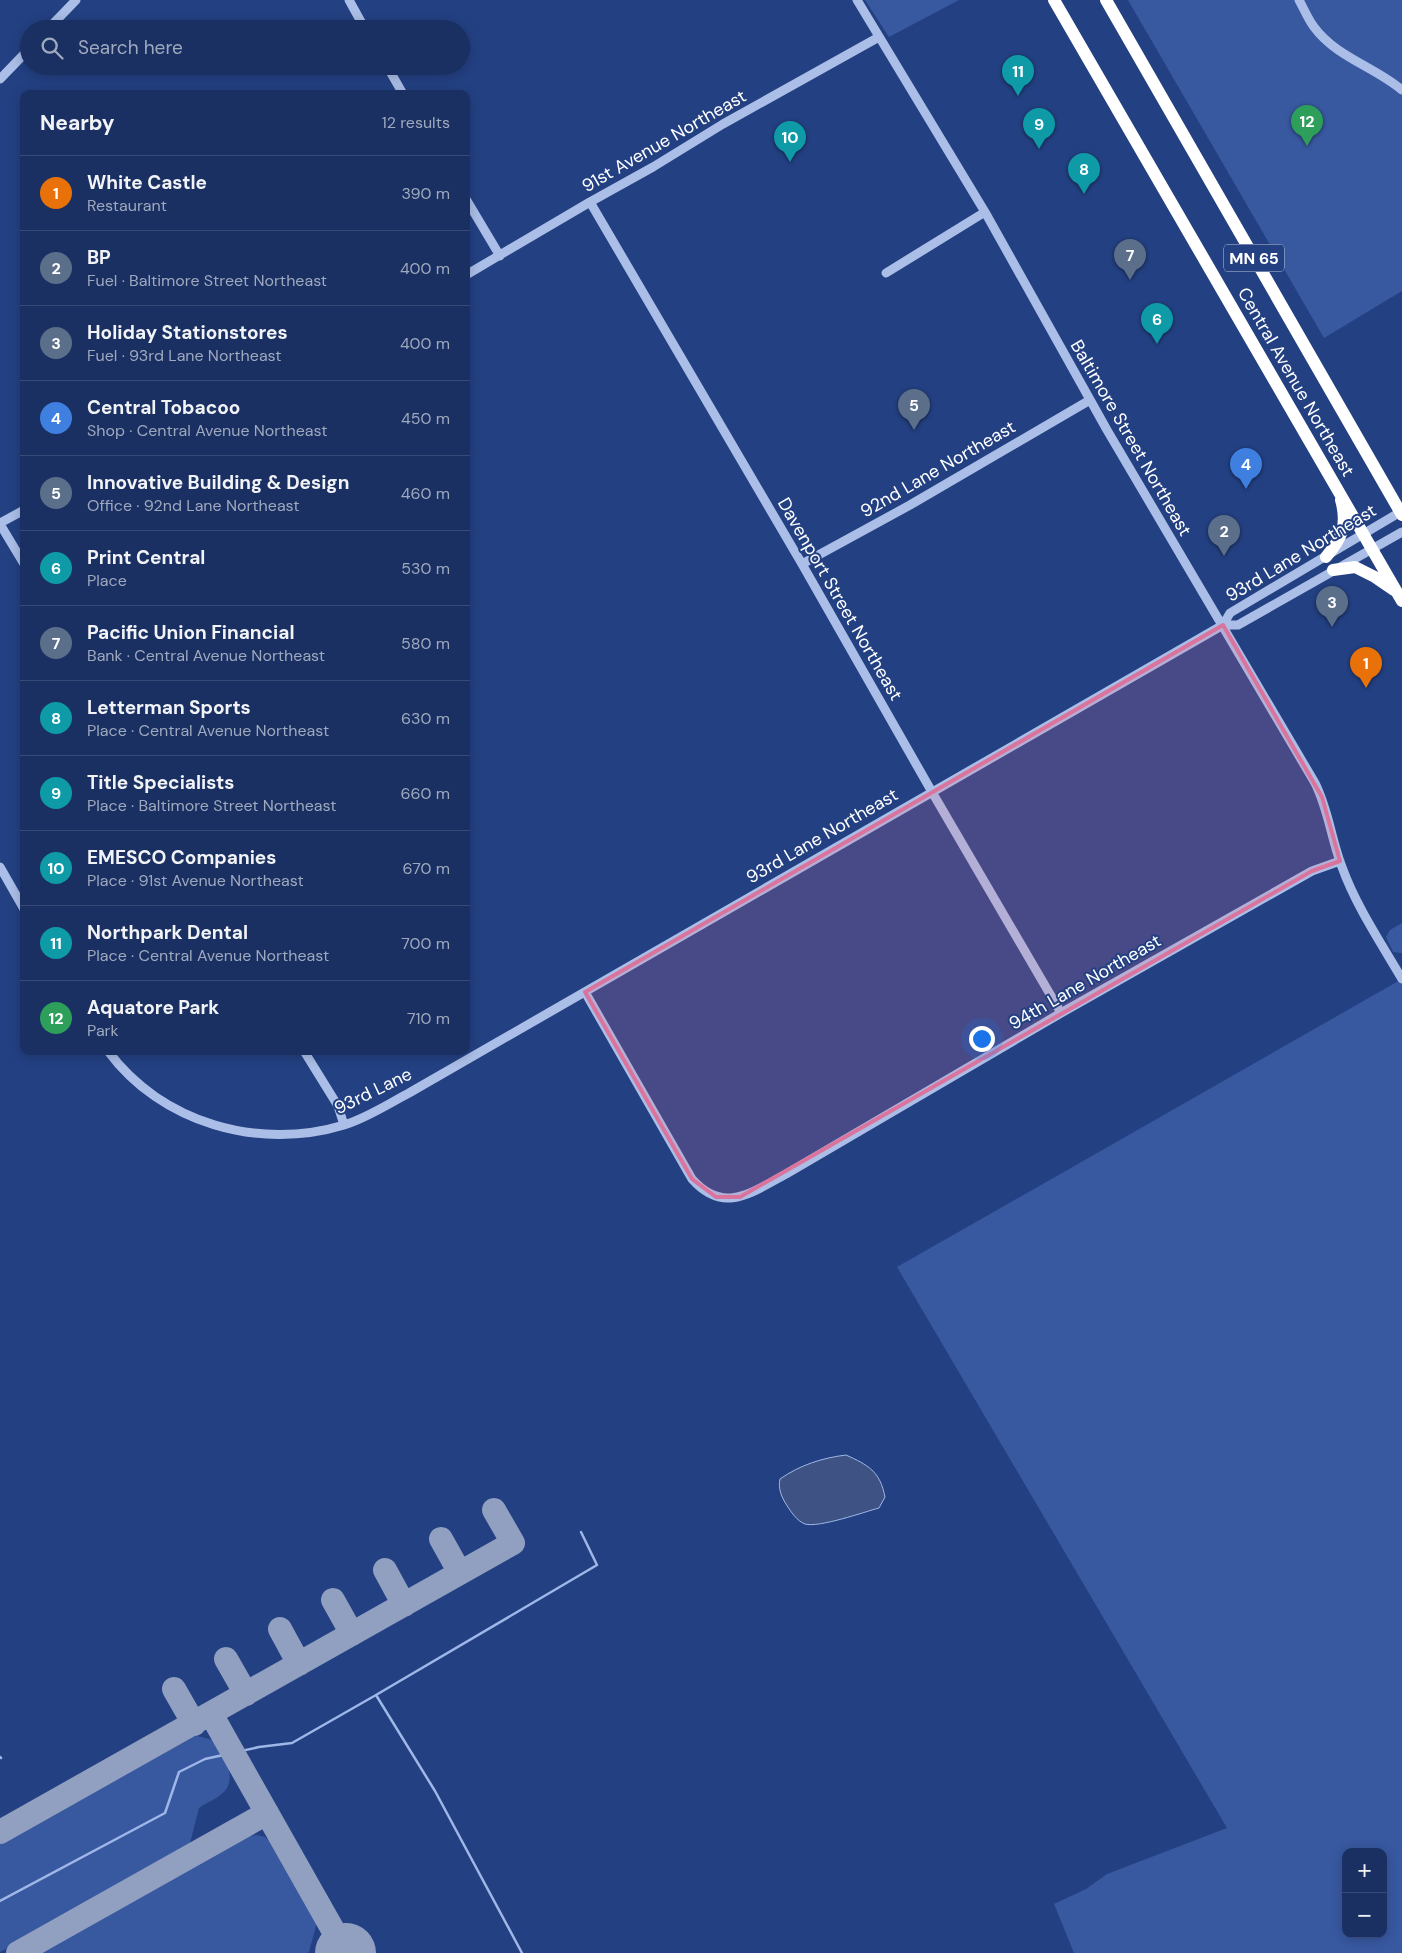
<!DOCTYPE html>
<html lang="en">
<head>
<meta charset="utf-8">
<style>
	:root { --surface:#1a3062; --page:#233868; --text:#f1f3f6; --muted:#9fa9be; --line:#384b77; --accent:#f2de6e }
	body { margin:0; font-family:"DM Sans",sans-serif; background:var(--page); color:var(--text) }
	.controls { position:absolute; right:15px; bottom:15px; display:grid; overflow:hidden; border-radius:10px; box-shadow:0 2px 12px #0003 }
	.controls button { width:45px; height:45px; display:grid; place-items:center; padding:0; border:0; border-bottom:1px solid var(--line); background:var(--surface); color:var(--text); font:25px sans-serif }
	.you { position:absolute; left:981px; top:1038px; width:18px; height:18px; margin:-12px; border:4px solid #fff; border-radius:50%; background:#1a73e8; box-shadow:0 0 0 8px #1a73e833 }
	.badge { display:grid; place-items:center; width:32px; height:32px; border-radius:50%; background:var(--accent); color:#fff; font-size:16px; font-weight:700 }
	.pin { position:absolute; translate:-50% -41px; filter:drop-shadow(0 1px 2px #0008) }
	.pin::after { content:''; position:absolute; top:26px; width:18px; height:15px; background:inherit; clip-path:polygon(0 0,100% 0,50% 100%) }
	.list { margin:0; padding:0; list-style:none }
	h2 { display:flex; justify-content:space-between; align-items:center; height:65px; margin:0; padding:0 20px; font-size:21px }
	h2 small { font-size:16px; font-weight:400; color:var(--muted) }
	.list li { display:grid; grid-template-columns:32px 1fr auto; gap:15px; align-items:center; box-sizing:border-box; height:75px; padding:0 20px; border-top:1px solid var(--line) }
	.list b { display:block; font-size:19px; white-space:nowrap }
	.list p { margin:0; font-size:16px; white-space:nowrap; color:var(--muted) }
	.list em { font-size:16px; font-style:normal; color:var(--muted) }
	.icon { flex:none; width:28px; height:28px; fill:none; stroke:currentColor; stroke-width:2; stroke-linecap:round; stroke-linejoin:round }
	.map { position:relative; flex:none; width:1402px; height:1953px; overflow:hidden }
	.search { position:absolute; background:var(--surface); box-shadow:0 2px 12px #0003; left:20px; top:20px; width:450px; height:55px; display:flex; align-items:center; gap:12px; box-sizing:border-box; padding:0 18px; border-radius:28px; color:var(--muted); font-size:19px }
	.panel { position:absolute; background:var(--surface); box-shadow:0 2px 12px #0003; left:20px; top:90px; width:450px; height:965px; border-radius:10px }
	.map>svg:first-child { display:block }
	.green { fill:#3858a0; fill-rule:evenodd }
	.water { fill:#3e5384; stroke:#9fb7e8 }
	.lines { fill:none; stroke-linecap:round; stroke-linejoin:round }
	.stream { stroke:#9fb7e8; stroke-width:2.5 }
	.taxiway { stroke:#91a0c0; stroke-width:24 }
	.runway { stroke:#91a0c0; stroke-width:60 }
	.minor { stroke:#abbee7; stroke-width:9 }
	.highway { stroke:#fff; stroke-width:12 }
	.marked { fill:#da749d; fill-opacity:0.2; stroke:#da749d; stroke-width:4; stroke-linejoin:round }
	.labels { text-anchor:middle; stroke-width:4; stroke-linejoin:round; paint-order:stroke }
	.shield { fill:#234082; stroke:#bdc6da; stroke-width:1 }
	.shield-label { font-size:16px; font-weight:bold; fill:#fff }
	.street-label { font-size:18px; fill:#fff; stroke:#234082 }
</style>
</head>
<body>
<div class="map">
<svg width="1402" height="1953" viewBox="0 0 1402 1953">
	<rect width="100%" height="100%" fill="#234082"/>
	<path class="green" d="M865 0H959L889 37Z
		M1128 0H1402V291L1324 338Z
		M1402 923V953H1401L1393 952 1386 937 1390 930Z
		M1402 979V1953H1074L1054 1904 1086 1889 1107 1874 1227 1828 897 1267ZM1346 1852H1383V1934H1346Z
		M196 1736C203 1737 212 1739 217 1744 226 1754 234 1776 227 1788 222 1797 207 1802 199 1808L189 1847 0 1952V1842L186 1738Z
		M256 1835 265 1837 273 1845 317 1922 309 1952 307 1953H38L247 1837Z"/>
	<path class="water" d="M846 1455C868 1465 880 1471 885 1497L879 1508C864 1512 819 1528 805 1524 797 1521 791 1512 786 1504 781 1496 778 1488 780 1479 800 1465 822 1458 846 1455Z"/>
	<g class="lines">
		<path class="stream" d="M376 1695 597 1565 581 1532
			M0 1757 1 1758
			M0 1901 165 1813 179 1772 205 1759 259 1747 292 1743 376 1695 435 1791 522 1953"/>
		<path class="taxiway" d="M441 1539 460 1573
			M385 1570 404 1605
			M333 1600 352 1634
			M280 1629 299 1664
			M226 1659 246 1694
			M174 1689 194 1724
			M211 1714 346 1953
			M0 1832 513 1543 494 1510
			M18 1953 267 1813"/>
		<path class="runway" d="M345 1953H346"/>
		<path class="minor" d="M349 0 365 29
			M857 0 985 212 1107 430 1315 783C1329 811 1331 839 1342 867 1356 906 1381 943 1402 979
			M1299 0C1304 9 1308 19 1314 27 1336 57 1375 67 1402 90
			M48 29 76 0
			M387 66 403 94
			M0 79 29 49
			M466 199 500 256
			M590 202 802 564 932 792 1061 1013
			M886 273 985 212
			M466 275 590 202 653 167 723 124 879 37
			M0 523 24 510
			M0 524 24 564
			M802 564 910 505 1090 400
			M1223 625H1238L1402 532
			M0 867 24 909
			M585 992 692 1179C724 1215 752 1192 786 1174L1061 1013 1312 871 1340 861
			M108 1051C161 1123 259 1151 344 1125 367 1118 388 1104 409 1093L1223 625 1230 613 1402 511
			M304 1051 338 1106 344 1125"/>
		<path class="highway" d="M1054 0 1402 601
			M1106 0 1402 515
			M1326 557C1342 538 1348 525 1341 500
			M1333 570 1355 567 1375 577 1394 590"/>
	</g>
	<path class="marked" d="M1223 625 1322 797 1340 861 1312 871 740 1197H716L692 1179 585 992Z"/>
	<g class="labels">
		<rect class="shield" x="1224" y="244.5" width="60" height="27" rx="4"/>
		<g class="shield-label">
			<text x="1254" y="264">MN 65</text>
		</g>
		<g class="street-label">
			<text transform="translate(664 141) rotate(-30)" y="6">91st Avenue Northeast</text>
			<text transform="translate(1296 382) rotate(60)" y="6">Central Avenue Northeast</text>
			<text transform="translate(1131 438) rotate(60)" y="6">Baltimore Street Northeast</text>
			<text transform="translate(938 469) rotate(-30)" y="6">92nd Lane Northeast</text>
			<text transform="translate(1301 553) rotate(-31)" y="6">93rd Lane Northeast</text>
			<text transform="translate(840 599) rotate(60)" y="6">Davenport Street Northeast</text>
			<text transform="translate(822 836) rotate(-30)" y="6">93rd Lane Northeast</text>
			<text transform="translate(1085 982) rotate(-30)" y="6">94th Lane Northeast</text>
			<text transform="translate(373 1091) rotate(-26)" y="6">93rd Lane</text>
		</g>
	</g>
</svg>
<div class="controls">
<button>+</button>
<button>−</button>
</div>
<div class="you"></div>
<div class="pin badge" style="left:1366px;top:688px;background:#e8710a">1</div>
<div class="pin badge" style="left:1224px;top:556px;background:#5c6f8a">2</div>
<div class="pin badge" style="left:1332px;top:627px;background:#5c6f8a">3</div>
<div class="pin badge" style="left:1246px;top:489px;background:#3f7fe0">4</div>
<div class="pin badge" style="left:914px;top:430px;background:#5c6f8a">5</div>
<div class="pin badge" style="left:1157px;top:344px;background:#0f9aa8">6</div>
<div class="pin badge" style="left:1130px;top:280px;background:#5c6f8a">7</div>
<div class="pin badge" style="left:1084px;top:194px;background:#0f9aa8">8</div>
<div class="pin badge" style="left:1039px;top:149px;background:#0f9aa8">9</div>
<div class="pin badge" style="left:790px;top:162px;background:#0f9aa8">10</div>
<div class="pin badge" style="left:1018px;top:96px;background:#0f9aa8">11</div>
<div class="pin badge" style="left:1307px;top:146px;background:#2e9e5b">12</div>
<div class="search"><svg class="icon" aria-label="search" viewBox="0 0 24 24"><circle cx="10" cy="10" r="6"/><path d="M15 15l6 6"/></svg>Search here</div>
<section class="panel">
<h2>Nearby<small>12 results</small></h2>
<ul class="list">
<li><span class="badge" style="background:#e8710a">1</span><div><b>White Castle</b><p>Restaurant</p></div><em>390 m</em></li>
<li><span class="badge" style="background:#5c6f8a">2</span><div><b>BP</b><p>Fuel · Baltimore Street Northeast</p></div><em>400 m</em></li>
<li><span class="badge" style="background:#5c6f8a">3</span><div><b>Holiday Stationstores</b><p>Fuel · 93rd Lane Northeast</p></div><em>400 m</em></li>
<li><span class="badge" style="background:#3f7fe0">4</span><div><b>Central Tobacoo</b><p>Shop · Central Avenue Northeast</p></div><em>450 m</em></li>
<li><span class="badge" style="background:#5c6f8a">5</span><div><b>Innovative Building &amp; Design</b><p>Office · 92nd Lane Northeast</p></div><em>460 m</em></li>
<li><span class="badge" style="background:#0f9aa8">6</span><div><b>Print Central</b><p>Place</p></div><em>530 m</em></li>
<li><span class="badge" style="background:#5c6f8a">7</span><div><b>Pacific Union Financial</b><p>Bank · Central Avenue Northeast</p></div><em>580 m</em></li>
<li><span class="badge" style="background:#0f9aa8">8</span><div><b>Letterman Sports</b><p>Place · Central Avenue Northeast</p></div><em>630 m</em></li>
<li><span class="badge" style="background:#0f9aa8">9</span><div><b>Title Specialists</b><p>Place · Baltimore Street Northeast</p></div><em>660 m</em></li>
<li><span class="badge" style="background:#0f9aa8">10</span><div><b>EMESCO Companies</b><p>Place · 91st Avenue Northeast</p></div><em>670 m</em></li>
<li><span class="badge" style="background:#0f9aa8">11</span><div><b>Northpark Dental</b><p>Place · Central Avenue Northeast</p></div><em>700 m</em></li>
<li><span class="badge" style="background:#2e9e5b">12</span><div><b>Aquatore Park</b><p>Park</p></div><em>710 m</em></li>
</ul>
</section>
</div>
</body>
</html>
